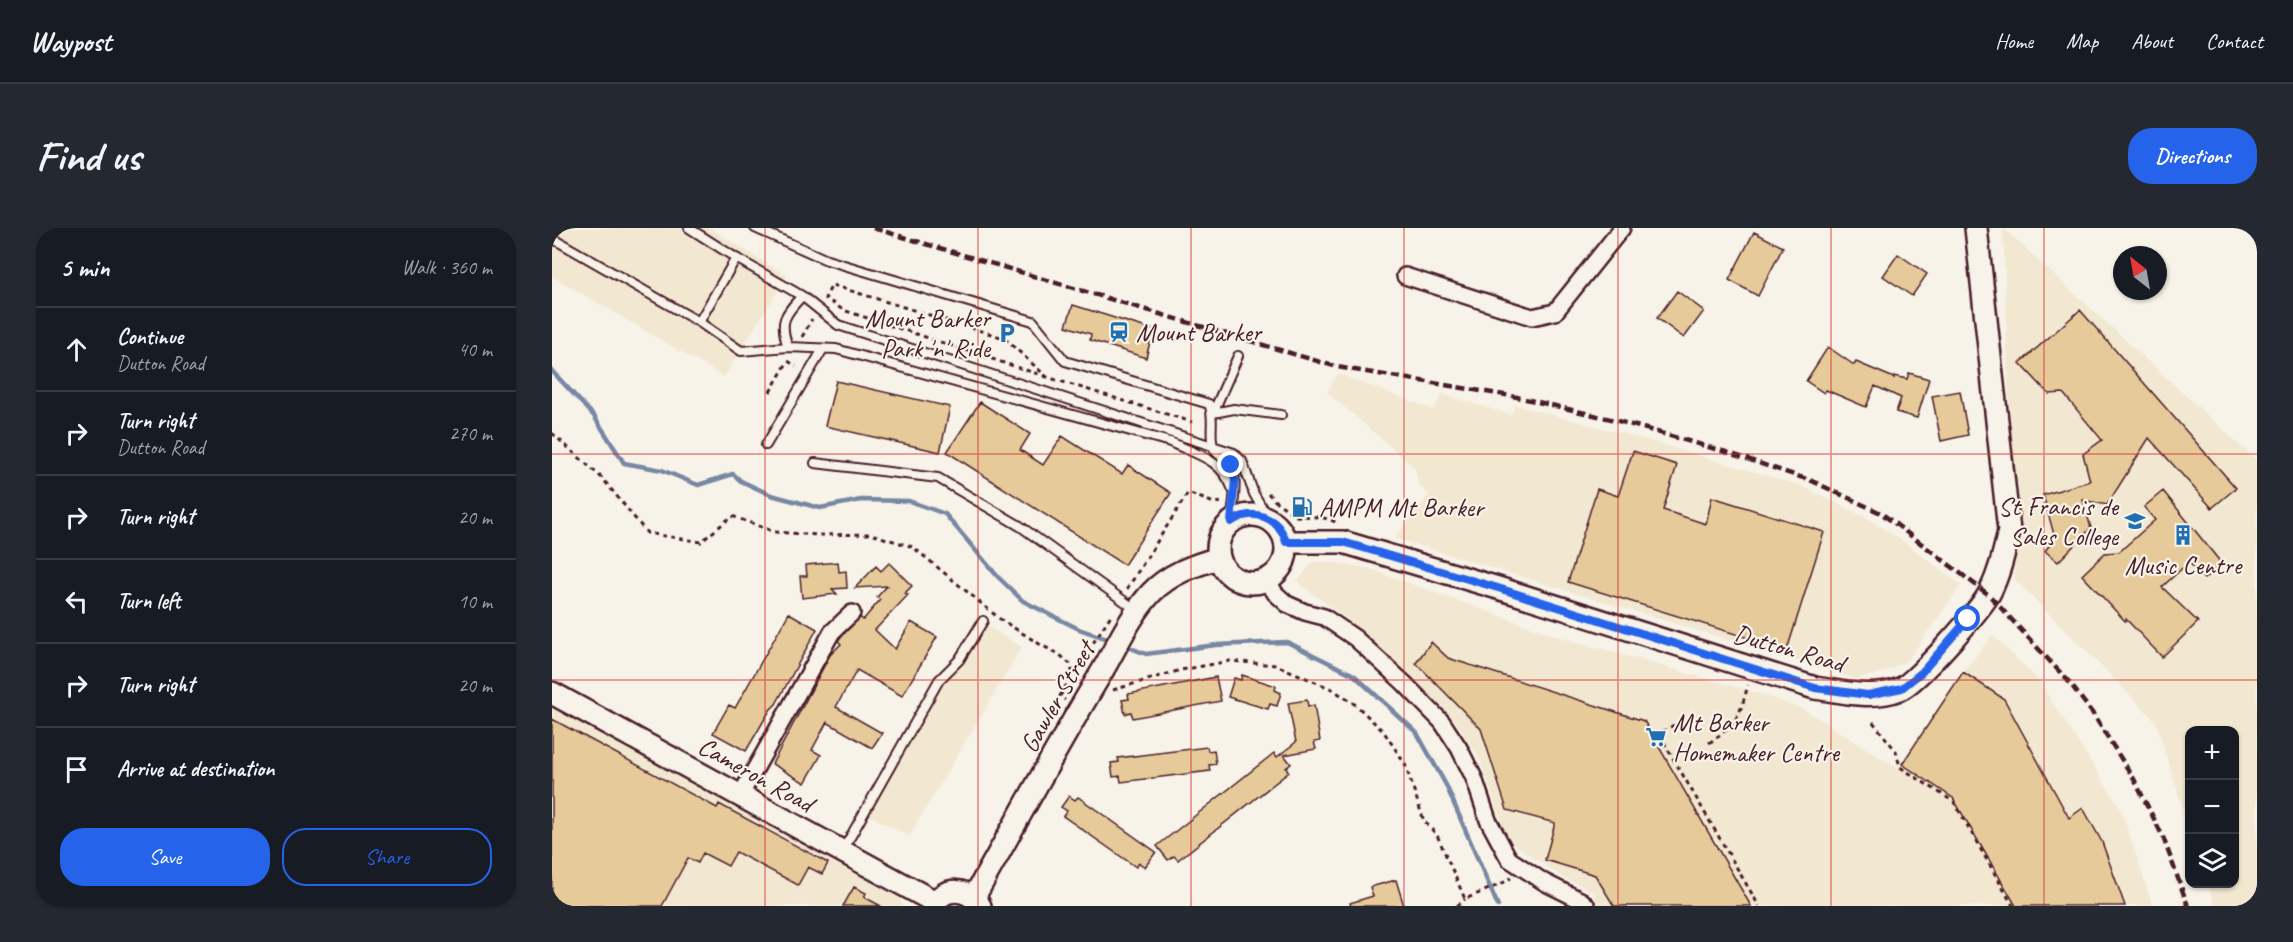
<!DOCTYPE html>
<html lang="en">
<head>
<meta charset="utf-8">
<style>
	:root { --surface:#171b24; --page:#242831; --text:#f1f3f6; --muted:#9ea1a6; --line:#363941; --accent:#2563eb }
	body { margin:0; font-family:Caveat,sans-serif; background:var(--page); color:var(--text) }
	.controls { position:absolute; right:18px; bottom:18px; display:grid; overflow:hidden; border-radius:12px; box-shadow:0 2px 4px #0004 }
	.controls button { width:54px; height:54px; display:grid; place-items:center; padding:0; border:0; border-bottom:2px solid var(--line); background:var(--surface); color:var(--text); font:30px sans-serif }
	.compass { position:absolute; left:1561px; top:18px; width:54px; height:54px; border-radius:50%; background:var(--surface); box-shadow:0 2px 4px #0004; rotate:329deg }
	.stop { position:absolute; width:18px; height:18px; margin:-14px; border:4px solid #2563eb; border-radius:50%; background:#fff }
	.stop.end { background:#2563eb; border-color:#fff; box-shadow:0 2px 6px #0008 }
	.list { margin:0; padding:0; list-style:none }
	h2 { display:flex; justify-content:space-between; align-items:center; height:78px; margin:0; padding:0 24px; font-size:26px }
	h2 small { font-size:20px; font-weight:400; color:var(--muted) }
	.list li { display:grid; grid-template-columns:39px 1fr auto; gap:18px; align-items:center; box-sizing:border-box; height:84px; padding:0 24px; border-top:2px solid var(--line) }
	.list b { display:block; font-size:22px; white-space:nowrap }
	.list p { margin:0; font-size:20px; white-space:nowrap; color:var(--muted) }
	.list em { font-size:20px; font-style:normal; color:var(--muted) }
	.actions { display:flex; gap:12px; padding:18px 24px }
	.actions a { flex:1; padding:14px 0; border:2px solid var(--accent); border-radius:24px; text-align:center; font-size:21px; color:var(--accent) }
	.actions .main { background:var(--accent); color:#fff }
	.icon { flex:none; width:33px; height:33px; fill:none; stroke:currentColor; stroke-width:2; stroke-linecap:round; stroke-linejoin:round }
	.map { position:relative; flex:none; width:1705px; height:678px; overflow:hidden; border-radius:24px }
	header { display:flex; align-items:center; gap:36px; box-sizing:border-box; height:84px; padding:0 30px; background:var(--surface); border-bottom:2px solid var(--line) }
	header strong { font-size:28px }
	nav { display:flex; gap:33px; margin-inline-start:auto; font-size:21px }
	.intro { display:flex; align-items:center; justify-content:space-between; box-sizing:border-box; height:144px; padding:0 36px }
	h1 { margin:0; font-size:42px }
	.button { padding:15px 27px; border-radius:24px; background:var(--accent); color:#fff; font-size:21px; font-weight:700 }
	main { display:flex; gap:36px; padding:0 36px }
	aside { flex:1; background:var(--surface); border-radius:24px; box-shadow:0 2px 4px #0004 }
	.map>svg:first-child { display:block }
	.built { fill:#f2e7d1 }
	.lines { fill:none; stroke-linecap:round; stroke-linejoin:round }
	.stream { stroke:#7887a4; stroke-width:4.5 }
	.building { fill:#e6ca9a; stroke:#4a1f2b; stroke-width:1.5 }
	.lane-casing { stroke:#4a1f2b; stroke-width:12 }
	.street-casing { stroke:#4a1f2b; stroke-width:20 }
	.secondary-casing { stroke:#4a1f2b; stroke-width:26 }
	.path { stroke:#4a1f2b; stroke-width:3; stroke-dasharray:4.5 4.5; stroke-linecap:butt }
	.lane { stroke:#f7f3e8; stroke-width:8 }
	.street { stroke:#f7f3e8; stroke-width:15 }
	.secondary { stroke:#f7f3e8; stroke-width:21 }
	.rail { stroke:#4a1f2b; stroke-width:4.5; stroke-dasharray:9 4.5; stroke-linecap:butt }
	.route { stroke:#2563eb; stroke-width:8 }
	.grid { fill:none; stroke:#d62828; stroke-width:1.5; stroke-opacity:0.55 }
	.labels { text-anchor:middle; stroke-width:4.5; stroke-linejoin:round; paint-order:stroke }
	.poi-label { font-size:26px; fill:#4a1f2b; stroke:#f7f3e8; text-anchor:start }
	.street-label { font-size:26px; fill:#4a1f2b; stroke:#f7f3e8 }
</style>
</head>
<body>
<header>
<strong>Waypost</strong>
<nav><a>Home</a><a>Map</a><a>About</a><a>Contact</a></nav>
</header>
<div class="intro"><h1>Find us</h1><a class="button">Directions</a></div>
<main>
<aside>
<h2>5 min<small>Walk · 360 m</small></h2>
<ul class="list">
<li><svg class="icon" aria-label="ahead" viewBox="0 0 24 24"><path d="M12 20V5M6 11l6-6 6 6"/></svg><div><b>Continue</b><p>Dutton Road</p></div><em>40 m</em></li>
<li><svg class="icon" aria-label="right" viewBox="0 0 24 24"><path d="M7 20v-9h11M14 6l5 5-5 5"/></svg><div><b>Turn right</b><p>Dutton Road</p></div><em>270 m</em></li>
<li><svg class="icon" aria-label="right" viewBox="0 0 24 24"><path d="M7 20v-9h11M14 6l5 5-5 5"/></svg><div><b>Turn right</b></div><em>20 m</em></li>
<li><svg class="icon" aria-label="left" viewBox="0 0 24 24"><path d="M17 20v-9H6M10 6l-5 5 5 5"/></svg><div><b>Turn left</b></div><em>10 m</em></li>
<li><svg class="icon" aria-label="right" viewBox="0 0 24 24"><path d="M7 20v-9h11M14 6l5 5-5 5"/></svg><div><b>Turn right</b></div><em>20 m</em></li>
<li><svg class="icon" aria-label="arrive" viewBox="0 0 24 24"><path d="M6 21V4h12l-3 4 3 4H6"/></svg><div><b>Arrive at destination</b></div></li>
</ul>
<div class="actions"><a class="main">Save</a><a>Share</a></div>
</aside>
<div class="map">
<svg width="1705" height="678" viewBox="0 0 1705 678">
	<rect width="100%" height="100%" fill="#f7f3e8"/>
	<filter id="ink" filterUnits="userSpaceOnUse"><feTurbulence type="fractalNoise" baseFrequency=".0167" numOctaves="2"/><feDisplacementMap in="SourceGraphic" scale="12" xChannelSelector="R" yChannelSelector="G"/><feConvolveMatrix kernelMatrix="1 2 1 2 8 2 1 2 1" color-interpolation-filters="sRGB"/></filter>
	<g filter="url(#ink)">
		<path class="built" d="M0 0H158L235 48 172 149 0 48Z
			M1451 0 1705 233V678H1663L1656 656H1682V502H1638L1637 600 1603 492 1463 352Z
			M786 146 882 182 890 166 959 187 963 177 1077 207 1250 258 1311 288 1351 313 1409 357 1356 432 1332 444 1304 451 843 310 877 267 866 256 863 240 775 164Z
			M761 334 785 335 818 341 1007 409 1202 464 1251 481 1345 540 1411 444 1441 407 1486 452 1568 579 1601 678H1047L1040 663 1008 648 961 615 954 606 927 529 899 488 798 393 745 354Z
			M423 391 470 419 357 608 314 586Z
			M0 479 344 664 351 678H0Z"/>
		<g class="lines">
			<path class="stream" d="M0 143 42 188 72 235 110 242 146 257 181 246 189 253 219 267 268 280 309 272 357 273 393 286 446 349 471 373 527 401 561 413
				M571 417 594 426 664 417 735 414 802 447 865 505 894 557 946 678"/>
		</g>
		<path class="building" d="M1202 4 1231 19 1206 68 1177 52Z
			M1346 26 1375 46 1360 68 1331 48Z
			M1125 63 1152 83 1132 110 1105 90Z
			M521 77 601 102 594 130 538 112 539 106 514 98Z
			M1528 82 1684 260 1660 280 1597 210 1555 277 1531 272 1539 300 1506 334 1493 323 1503 310 1491 267 1538 253 1531 226 1550 212 1511 165 1497 166 1468 135Z
			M1276 119 1302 137 1304 134 1342 150V148L1355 151 1357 145 1377 151 1365 190 1344 184 1349 170 1323 158 1314 179 1274 162 1272 165 1254 153Z
			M284 153 398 179 388 224 273 198Z
			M1408 163 1416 207 1389 213 1380 168Z
			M428 174 478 206 468 222 491 237 510 208 570 246 576 237 619 265 572 337 395 224Z
			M1081 223 1125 237 1111 282 1154 296 1160 269 1272 304 1235 422 1016 354 1045 261 1066 268Z
			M1611 263 1670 336 1652 351 1637 334 1610 359 1646 394 1610 429 1574 391 1573 393 1530 347 1553 325 1567 324 1603 292 1592 279Z
			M286 334 287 344 294 343 295 360 280 361 285 366 250 370 248 348H255L254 337Z
			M337 335 360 358 353 365 356 367 323 402 343 421 359 394 385 409 350 468 305 442 284 479 330 505 320 520 275 494 260 522 269 527 253 555 220 536 278 427 289 416 286 413 288 410 308 389 311 392 328 372 325 369 335 358 303 360 324 338 329 343Z
			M237 385 265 401 224 476 218 482 194 523 161 505 177 477 183 480Z
			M879 414 896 430 1092 493 1199 678H1062L1043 647 993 632 1003 595 955 582 929 501 864 435Z
			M1411 444 1452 471 1517 590 1531 580 1550 614 1573 678H1464L1401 570 1350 536Z
			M690 447 724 458 723 462 729 465 725 478 718 476 716 481 676 469 682 450 689 452Z
			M664 449 669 473 581 490 579 484 573 486 570 472 577 471 576 466Z
			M755 472 756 479 762 477 768 513 762 514 764 521 732 527 739 536 734 540 737 544 626 632 622 628 616 632 605 618 722 525 725 529 744 514 736 475Z
			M0 491 165 580 167 576 276 635 270 646 256 639 246 657 184 624 176 638 151 625 146 635 136 630 110 678H0Z
			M655 519 656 523 662 522 664 536 657 537 658 543 569 554 568 548 561 549 559 535 567 534 566 530Z
			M517 568 523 572 526 569 604 624 593 639 587 635 584 639 511 588 515 583 509 579Z
			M844 652 852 678H799L798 675 821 668 818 659Z
			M302 659 314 665 312 669 329 678H291Z"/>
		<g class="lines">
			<g class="lane-casing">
				<path id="lane" d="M137 0 184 30
					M203 0 275 32 481 93 513 133 657 176C663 190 657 204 661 218 663 227 675 230 680 238 686 249 681 281 679 294
					M0 10 147 94
					M250 68 184 30 147 94 189 123 236 119 284 121 618 214C646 227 670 231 681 262
					M236 119C227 94 232 87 250 68L286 97 682 225 690 233 702 266 716 290
					M686 128 661 185 682 181 729 187
					M214 217 271 121
					M263 235 386 250 468 298 583 381
					M291 622 387 452 407 432 431 393"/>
			</g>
			<g class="street-casing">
				<path id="street" d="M853 48 980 89 1003 84 1070 0
					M715 352 723 365 735 376 753 384 772 389 803 410 852 455 890 494 907 520 922 550 936 592 957 631 992 654 1030 673 1035 678
					M188 568 280 404 300 385"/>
			</g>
			<g class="secondary-casing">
				<path id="secondary" d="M666 321a34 34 0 1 1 68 0a34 34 0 1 1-68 0Z
					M734 314H791L946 360 1263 460C1291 464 1321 472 1348 461 1364 455 1430 380 1438 364 1448 344 1452 324 1457 303L1424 0
					M0 465 383 674
					M422 669C464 595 504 520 548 447 564 420 578 388 599 365 617 346 642 337 667 330
					M381 678C392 657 417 660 428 678"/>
			</g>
			<path class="path" d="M250 109 260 91
				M495 149 291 82 273 70 280 57 452 110 495 149 640 194
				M218 164 236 133 244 138
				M0 205 50 250 95 305 149 314 180 288 223 304 266 307 319 306 361 319 448 391 489 417 507 426 518 436 521 446 508 468 513 472
				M716 265 722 272 744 288 769 289 787 295
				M575 361 636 265 662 275 670 274
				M522 445 559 387
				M561 462 629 442 678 433 724 437 780 461 804 477 832 504 853 536 872 593 885 607 913 671 949 656 959 650
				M1321 494 1344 523 1348 539 1402 574 1461 678
				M1122 497 1107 506 1207 678
				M1157 515C1185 495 1187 490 1196 457
				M905 678 913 671"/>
			<use href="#lane" class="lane"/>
			<use href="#street" class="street"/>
			<use href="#secondary" class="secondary"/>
			<path class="rail" d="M321 0 785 139 965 169 1063 192 1174 224 1260 253 1329 285 1437 367 1517 454 1541 486 1582 551 1611 609 1636 678"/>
		</g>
	</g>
	<g class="lines" filter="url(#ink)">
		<path class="route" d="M679 237 683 252 679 294C701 279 727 289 734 314H791L946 360 1263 460 1316 467 1350 460 1370 444 1416 391"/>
	</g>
	<path class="grid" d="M213 0V678M426 0V678M639 0V678M852 0V678M1066 0V678M1279 0V678M1492 0V678M0 226H1705M0 452H1705"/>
	<defs>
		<g id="station-bare" transform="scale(1.62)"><path d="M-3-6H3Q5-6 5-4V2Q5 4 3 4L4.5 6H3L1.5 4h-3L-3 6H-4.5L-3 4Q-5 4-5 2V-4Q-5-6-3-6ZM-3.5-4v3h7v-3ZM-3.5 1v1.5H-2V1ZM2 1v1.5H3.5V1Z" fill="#1f6fb2" stroke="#f7f3e8" stroke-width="2.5" paint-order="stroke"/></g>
		<g id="parking-bare" transform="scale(1.62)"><path d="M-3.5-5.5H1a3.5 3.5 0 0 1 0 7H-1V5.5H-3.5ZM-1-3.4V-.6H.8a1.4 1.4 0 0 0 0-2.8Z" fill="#1f6fb2" stroke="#f7f3e8" stroke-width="2.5" paint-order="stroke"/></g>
		<g id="fuel-bare" transform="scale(1.62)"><path d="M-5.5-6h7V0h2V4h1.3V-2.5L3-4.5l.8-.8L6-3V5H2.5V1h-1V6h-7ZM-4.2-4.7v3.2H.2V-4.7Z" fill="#1f6fb2" stroke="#f7f3e8" stroke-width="2.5" paint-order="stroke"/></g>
		<g id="school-bare" transform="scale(1.62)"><path d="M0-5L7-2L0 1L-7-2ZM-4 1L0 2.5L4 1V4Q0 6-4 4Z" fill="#1f6fb2" stroke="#f7f3e8" stroke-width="2.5" paint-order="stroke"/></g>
		<g id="building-bare" transform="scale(1.62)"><path d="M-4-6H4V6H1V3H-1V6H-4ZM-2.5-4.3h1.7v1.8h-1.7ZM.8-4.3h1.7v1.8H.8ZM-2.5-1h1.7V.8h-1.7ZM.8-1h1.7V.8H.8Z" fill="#1f6fb2" stroke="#f7f3e8" stroke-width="2.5" paint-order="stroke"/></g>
		<g id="supermarket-bare" transform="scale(1.62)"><path d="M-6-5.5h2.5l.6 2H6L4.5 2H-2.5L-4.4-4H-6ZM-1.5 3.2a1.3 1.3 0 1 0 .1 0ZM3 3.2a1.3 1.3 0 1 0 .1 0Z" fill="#1f6fb2" stroke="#f7f3e8" stroke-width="2.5" paint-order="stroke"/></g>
	</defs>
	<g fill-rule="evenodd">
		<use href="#station-bare" x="567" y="104"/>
		<use href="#parking-bare" x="455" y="105"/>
		<use href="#fuel-bare" x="750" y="279"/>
		<use href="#school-bare" x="1583" y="293"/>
		<use href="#building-bare" x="1631" y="307"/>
		<use href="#supermarket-bare" x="1104" y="509"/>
	</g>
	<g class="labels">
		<g class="poi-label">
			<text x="438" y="99" text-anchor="end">Mount Barker<tspan x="438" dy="30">Park 'n' Ride</tspan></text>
			<text x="584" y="113">Mount Barker</text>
			<text x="1566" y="287" text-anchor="end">St Francis de<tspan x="1566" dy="30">Sales College</tspan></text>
			<text x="767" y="288">AMPM Mt Barker</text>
			<text x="1631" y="346" text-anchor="middle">Music Centre</text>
			<text x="1121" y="503">Mt Barker<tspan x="1121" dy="30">Homemaker Centre</tspan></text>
		</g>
		<g class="street-label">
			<text transform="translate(1237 420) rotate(16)" y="9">Dutton Road</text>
			<text transform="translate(505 469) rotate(-60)" y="9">Gawler Street</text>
			<text transform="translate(204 546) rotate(29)" y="9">Cameron Road</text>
		</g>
	</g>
</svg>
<div class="controls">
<button>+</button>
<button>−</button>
<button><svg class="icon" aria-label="layers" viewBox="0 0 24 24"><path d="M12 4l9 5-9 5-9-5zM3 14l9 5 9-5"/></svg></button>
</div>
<svg class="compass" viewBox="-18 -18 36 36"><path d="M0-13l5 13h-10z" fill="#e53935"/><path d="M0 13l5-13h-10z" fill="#9ea1a6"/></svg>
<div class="stop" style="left:1416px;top:391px"></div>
<div class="stop end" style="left:679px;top:237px"></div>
</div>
</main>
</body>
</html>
